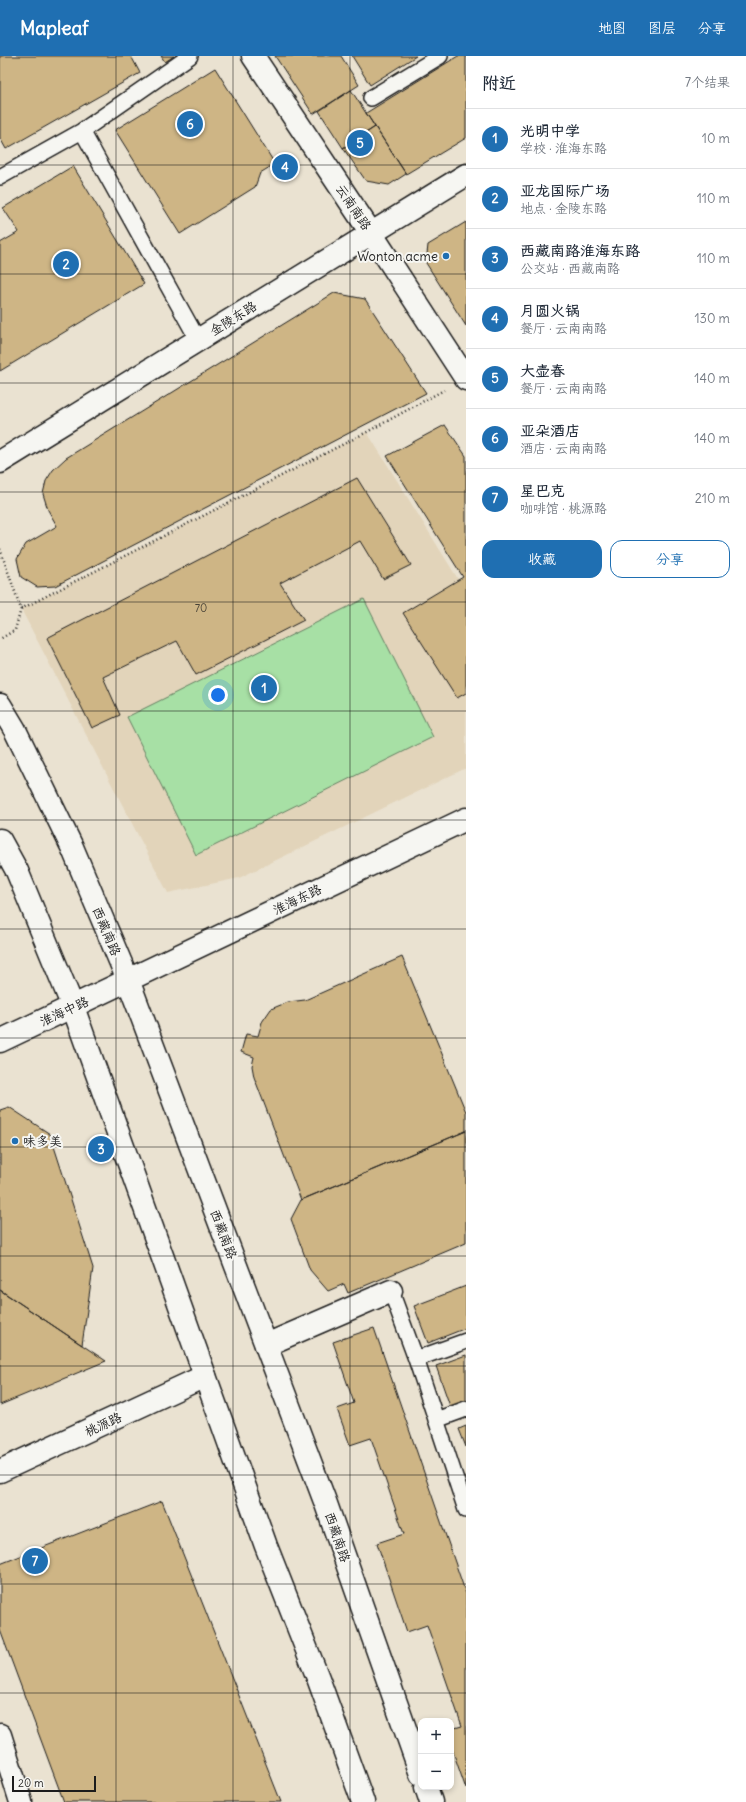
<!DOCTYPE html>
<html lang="zh">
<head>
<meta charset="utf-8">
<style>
	:root { --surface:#fff; --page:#f2f2f3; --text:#1f2937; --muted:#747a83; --line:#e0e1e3; --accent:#1f6fb2 }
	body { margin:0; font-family:Delius,"LXGW WenKai TC",sans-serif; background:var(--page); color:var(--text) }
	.controls { position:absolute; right:12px; bottom:12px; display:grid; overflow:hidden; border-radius:8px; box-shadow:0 2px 6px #0003 }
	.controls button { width:36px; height:36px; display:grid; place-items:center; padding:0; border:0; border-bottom:1px solid var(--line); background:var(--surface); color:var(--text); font:20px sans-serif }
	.scale { position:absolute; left:12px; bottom:10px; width:84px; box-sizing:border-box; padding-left:4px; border:2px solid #1c1c1c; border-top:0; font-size:11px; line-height:14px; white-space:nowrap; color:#1c1c1c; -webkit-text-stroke:3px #f6f6f2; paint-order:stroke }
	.you { position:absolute; left:218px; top:639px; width:14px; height:14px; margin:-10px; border:3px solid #fff; border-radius:50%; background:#1a73e8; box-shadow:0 0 0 6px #1a73e833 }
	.badge { display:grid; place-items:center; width:26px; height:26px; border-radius:50%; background:var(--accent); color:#fff; font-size:13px; font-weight:700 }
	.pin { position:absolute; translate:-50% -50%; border:2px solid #fff; box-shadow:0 1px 4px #0006 }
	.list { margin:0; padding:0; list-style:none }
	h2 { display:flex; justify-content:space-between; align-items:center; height:52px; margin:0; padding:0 16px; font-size:17px }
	h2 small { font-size:13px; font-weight:400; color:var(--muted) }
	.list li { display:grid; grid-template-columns:26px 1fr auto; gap:12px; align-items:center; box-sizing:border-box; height:60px; padding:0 16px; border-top:1px solid var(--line) }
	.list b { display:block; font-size:15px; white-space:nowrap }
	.list p { margin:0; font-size:13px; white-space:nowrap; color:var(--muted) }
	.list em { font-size:13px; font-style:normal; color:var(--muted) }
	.actions { display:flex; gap:8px; padding:12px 16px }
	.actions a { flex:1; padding:9px 0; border:1px solid var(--accent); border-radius:12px; text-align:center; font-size:14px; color:var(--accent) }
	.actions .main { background:var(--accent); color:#fff }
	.map { position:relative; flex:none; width:466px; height:1746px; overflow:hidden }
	header { display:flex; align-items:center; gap:24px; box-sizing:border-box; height:56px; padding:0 20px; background:var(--accent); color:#fff }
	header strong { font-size:19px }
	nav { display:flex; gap:22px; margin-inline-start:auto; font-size:14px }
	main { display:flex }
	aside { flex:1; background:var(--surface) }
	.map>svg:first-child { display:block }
	.built { fill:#e2d4ba }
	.green { fill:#a7e0a5; stroke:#627e60 }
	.building { fill:#ceb585; stroke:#1c1c1c }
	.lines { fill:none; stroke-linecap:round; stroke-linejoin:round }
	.service-casing { stroke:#1c1c1c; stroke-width:18 }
	.minor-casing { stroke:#1c1c1c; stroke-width:25 }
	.tertiary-casing { stroke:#1c1c1c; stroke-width:25 }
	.secondary-casing { stroke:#1c1c1c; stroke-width:25 }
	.path { stroke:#1c1c1c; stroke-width:2.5; stroke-dasharray:1 3; stroke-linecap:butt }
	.service { stroke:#f6f6f2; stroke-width:15 }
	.minor { stroke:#f6f6f2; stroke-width:22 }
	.tertiary { stroke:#f6f6f2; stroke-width:22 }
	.secondary { stroke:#f6f6f2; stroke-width:22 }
	.grid { fill:none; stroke:#1c1c1c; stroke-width:1; stroke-opacity:0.55 }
	.poi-dot { fill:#1f6fb2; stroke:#f6f6f2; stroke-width:1.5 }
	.labels { text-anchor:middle; stroke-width:4; stroke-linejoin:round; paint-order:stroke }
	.number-label { font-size:11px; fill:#484236 }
	.street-label { font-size:13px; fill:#1c1c1c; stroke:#f6f6f2 }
	.poi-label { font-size:13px; fill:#1c1c1c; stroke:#f6f6f2; text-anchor:end }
</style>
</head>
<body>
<header>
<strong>Mapleaf</strong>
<nav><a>地图</a><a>图层</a><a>分享</a></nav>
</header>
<main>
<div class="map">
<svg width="466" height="1746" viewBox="0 0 466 1746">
	<rect width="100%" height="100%" fill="#eae2d1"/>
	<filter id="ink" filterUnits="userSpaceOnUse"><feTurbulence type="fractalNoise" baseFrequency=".025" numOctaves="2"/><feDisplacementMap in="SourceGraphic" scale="8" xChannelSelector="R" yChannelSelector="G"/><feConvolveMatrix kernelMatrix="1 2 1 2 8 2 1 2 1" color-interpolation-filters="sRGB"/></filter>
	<g filter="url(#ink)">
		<path class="built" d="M367 376 466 536V712L239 822 168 837 21 553Z"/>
		<path class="green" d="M364 543 433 681 196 799 127 661Z"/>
		<path class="building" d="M0 0H131L140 17 6 93 0 82Z
			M161 0H174L165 6Z
			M275 0H341L359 29 313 58Z
			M352 0H416L370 29Z
			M458 0H466V82L406 118 366 57Z
			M215 12 275 108 260 117 255 131 180 178 115 74Z
			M351 34 375 71 343 92 319 55Z
			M375 71 406 118 389 129 366 125 343 92Z
			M73 110 144 228 0 315V187L19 176 3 152Z
			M466 166V270L426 207 428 189Z
			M334 237 365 243 426 337 55 530 37 531 21 521 17 503 26 488 57 470 48 454 43 438 46 425 53 414 66 402Z
			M445 369 466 400V637L457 642 403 557 463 521 387 400Z
			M357 422 411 509 383 523 360 485 280 527 304 564 196 619 177 585 103 621 120 659 92 672 47 582Z
			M402 901 466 1056V1075L301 1144 254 1021 252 1010 254 1001 241 996 246 978 258 980 262 966 271 953 288 946 305 944Z
			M9 1051 50 1078 93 1212 82 1289 0 1234V1054Z
			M466 1075V1187L348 1237 344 1228 328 1235 310 1214 291 1163 301 1144Z
			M466 1230V1272L428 1287 414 1250Z
			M0 1234 82 1289 106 1305 0 1349Z
			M374 1272 466 1538V1733L451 1690V1673L462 1670 427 1569 407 1576 377 1487 404 1478 371 1382 350 1389 337 1353 354 1347 333 1286Z
			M466 1299V1347L451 1353 436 1310Z
			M466 1370V1391L459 1373Z
			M162 1445 281 1746H64L0 1574V1508Z"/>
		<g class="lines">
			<g class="service-casing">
				<path id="service" d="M371 42 440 0
					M82 75 190 0
					M0 121 82 75 198 284
					M391 1235 416 1303 466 1454
					M416 1303 466 1285
					M436 1364 466 1353"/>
			</g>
			<g class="minor-casing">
				<path id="minor" d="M253 0 371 177 466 323
					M266 1289 391 1235
					M0 1415 205 1320
					M0 1679 21 1746"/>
			</g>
			<g class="tertiary-casing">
				<path id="tertiary" d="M0 406 466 119"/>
			</g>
			<g class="secondary-casing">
				<path id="secondary" d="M0 649 15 674 72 791 128 924 326 1448 421 1718
					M0 784 17 815 73 951 266 1490 318 1622 363 1746
					M0 985 466 763
					M426 1731 431 1746"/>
			</g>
			<path class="path" d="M0 493 21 553 15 574 0 583
				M21 553 367 376 444 334"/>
			<use href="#service" class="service"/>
			<use href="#minor" class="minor"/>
			<use href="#tertiary" class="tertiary"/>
			<use href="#secondary" class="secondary"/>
		</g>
	</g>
	<path class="grid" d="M116 0V1746M233 0V1746M350 0V1746M0 109H466M0 218H466M0 327H466M0 436H466M0 546H466M0 655H466M0 764H466M0 873H466M0 982H466M0 1091H466M0 1200H466M0 1310H466M0 1419H466M0 1528H466M0 1637H466"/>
	<g class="poi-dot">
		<circle cx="446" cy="200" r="4"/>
		<circle cx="15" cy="1085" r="4"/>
	</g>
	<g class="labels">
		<g class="number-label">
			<text x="201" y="556">70</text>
		</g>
		<g class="street-label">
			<text transform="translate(354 151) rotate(56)" y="5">云南南路</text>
			<text transform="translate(233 262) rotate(-32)" y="5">金陵东路</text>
			<text transform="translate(297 843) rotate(-26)" y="5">淮海东路</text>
			<text transform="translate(107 875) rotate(67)" y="5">西藏南路</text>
			<text transform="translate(64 955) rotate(-25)" y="5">淮海中路</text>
			<text transform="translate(224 1178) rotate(69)" y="5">西藏南路</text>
			<text transform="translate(103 1368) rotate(-25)" y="5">桃源路</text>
			<text transform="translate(338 1481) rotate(71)" y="5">西藏南路</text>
		</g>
		<g class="poi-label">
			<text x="438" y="205">Wonton acme</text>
			<text x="23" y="1090" text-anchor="start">味多美</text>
		</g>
	</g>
</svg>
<div class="controls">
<button>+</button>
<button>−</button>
</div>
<div class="scale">20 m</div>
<div class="you"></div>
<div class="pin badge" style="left:264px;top:632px">1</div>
<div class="pin badge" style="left:66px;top:208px">2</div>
<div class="pin badge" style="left:101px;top:1093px">3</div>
<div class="pin badge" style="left:285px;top:111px">4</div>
<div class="pin badge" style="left:360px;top:87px">5</div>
<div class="pin badge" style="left:190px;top:68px">6</div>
<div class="pin badge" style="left:35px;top:1505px">7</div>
</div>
<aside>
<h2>附近<small>7个结果</small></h2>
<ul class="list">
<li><span class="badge">1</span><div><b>光明中学</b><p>学校 · 淮海东路</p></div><em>10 m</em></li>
<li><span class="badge">2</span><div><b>亚龙国际广场</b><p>地点 · 金陵东路</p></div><em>110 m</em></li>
<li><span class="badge">3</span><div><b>西藏南路淮海东路</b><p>公交站 · 西藏南路</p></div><em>110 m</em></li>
<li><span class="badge">4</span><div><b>月圆火锅</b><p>餐厅 · 云南南路</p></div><em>130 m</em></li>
<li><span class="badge">5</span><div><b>大壶春</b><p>餐厅 · 云南南路</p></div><em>140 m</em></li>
<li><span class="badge">6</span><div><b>亚朵酒店</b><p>酒店 · 云南南路</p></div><em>140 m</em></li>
<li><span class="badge">7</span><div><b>星巴克</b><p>咖啡馆 · 桃源路</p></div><em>210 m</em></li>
</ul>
<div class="actions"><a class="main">收藏</a><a>分享</a></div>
</aside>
</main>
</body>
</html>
